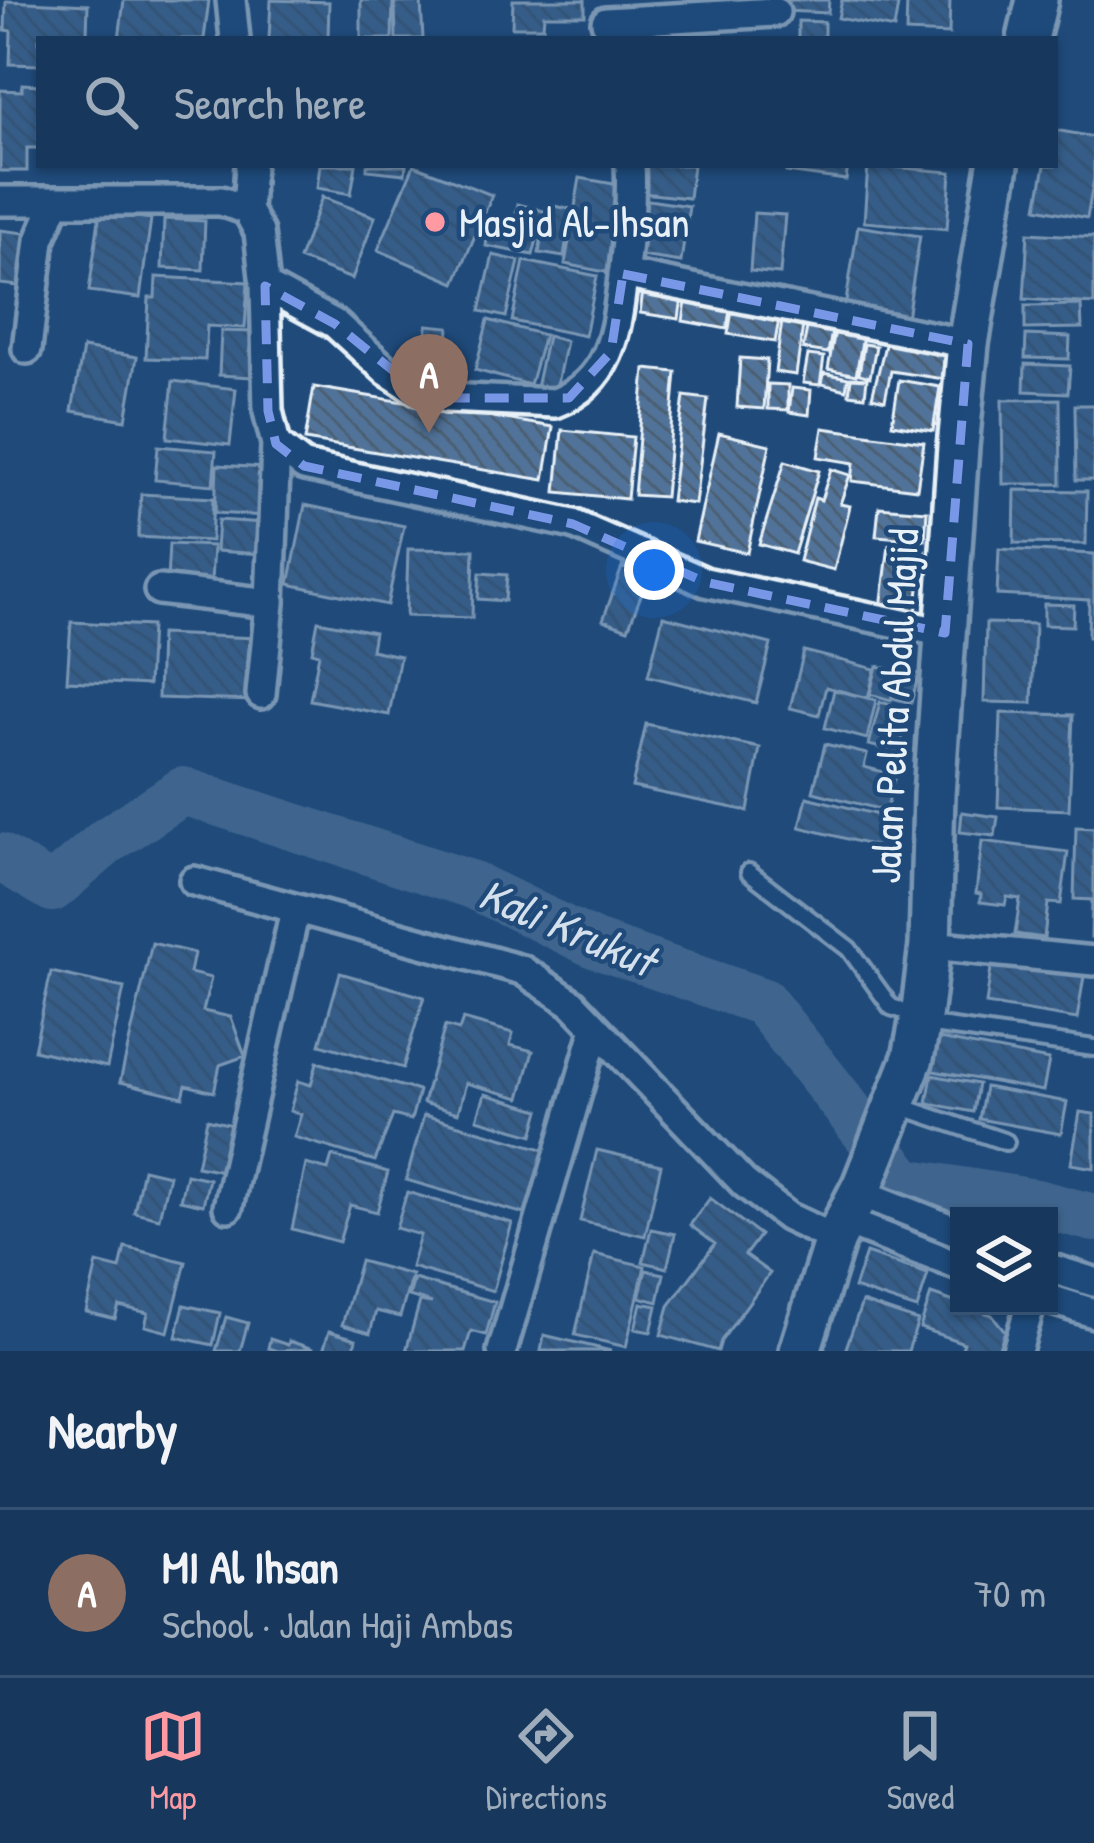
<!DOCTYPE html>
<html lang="en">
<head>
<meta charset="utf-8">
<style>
	:root { --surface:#17385c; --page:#244365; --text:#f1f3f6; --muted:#9eacbb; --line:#365272; --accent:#ff9aa2 }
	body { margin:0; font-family:"Patrick Hand",sans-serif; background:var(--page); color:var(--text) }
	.controls { position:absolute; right:36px; bottom:36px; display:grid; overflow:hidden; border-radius:0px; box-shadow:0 3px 9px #0004 }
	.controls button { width:108px; height:108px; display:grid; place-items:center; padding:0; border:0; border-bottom:3px solid var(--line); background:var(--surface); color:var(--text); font:60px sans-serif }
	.you { position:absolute; left:654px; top:570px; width:42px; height:42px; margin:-30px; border:9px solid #fff; border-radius:50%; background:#1a73e8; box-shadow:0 0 0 18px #1a73e833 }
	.badge { display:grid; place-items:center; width:78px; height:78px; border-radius:50%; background:var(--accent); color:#fff; font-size:39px; font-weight:700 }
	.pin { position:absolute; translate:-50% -99px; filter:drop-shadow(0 3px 6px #0008) }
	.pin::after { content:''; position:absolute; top:63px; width:42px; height:36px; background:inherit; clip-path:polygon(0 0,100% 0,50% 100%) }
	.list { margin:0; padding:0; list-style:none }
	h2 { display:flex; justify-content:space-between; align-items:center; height:156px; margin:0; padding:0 48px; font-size:51px }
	h2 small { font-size:39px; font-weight:400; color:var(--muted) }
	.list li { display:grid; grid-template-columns:78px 1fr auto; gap:36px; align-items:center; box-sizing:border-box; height:168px; padding:0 48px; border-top:3px solid var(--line) }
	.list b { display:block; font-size:45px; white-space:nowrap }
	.list p { margin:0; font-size:39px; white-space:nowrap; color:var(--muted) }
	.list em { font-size:39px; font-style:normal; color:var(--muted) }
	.icon { flex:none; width:66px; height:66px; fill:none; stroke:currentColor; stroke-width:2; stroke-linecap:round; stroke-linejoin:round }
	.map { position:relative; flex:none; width:1094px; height:1351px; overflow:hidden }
	.search { position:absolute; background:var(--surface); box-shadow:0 3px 9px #0004; left:36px; right:36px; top:36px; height:132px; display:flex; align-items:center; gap:30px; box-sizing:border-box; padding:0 42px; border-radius:0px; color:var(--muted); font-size:45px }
	.sheet { height:324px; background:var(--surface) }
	nav { display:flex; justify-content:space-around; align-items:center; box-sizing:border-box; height:168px; border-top:3px solid var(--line); background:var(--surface); font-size:33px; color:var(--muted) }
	nav a { display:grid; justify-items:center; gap:6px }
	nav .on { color:var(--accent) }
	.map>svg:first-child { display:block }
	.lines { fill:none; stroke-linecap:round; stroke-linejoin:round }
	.river { stroke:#6685a7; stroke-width:48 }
	.building { fill:url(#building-back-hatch); stroke:#e8f1f8; stroke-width:3 }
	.lane-casing { stroke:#e8f1f8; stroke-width:22 }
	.street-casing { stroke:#e8f1f8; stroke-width:36 }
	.secondary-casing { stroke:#e8f1f8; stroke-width:48 }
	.lane { stroke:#1f4a7a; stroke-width:14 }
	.street { stroke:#1f4a7a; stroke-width:27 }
	.secondary { stroke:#1f4a7a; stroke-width:39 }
	.marked { fill:none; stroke:#7897e6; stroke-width:9; stroke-dasharray:24 15; stroke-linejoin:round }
	.poi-dot { fill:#ff9aa2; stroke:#1f4a7a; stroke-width:4.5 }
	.labels { text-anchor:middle; stroke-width:9; stroke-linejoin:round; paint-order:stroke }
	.poi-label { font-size:42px; fill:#e8f1f8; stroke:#1f4a7a; text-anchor:start }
	.street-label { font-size:42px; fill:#e8f1f8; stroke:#1f4a7a }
	.water-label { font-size:45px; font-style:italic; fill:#d4e1ec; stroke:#1f4a7a }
</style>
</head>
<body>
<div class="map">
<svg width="1094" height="1351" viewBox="0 0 1094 1351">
	<defs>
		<pattern id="building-back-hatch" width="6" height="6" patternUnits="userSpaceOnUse" patternTransform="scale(3)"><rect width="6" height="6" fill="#517399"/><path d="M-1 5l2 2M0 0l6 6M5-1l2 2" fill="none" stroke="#4c5e72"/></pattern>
	</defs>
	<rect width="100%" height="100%" fill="#1f4a7a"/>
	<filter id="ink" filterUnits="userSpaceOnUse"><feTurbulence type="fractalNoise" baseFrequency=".00833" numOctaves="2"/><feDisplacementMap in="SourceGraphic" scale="24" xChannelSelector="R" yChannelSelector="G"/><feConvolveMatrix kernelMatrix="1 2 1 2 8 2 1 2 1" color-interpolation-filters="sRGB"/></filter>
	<g filter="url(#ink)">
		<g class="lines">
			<path class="river" d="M0 857 52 888 107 841 183 791 473 885 594 944 763 1002 905 1182 1036 1203 1094 1218"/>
		</g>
		<path class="building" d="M124 0H209L204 39H119Z
			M271 0 329 2 328 39H269Z
			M361 0H393L392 39H361Z
			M513 0H585V15H544L543 27H512Z
			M784 0H829L828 13 783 11Z
			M842 0 898 5 894 29 838 18Z
			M907 0H950L949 34 906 32Z
			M6 1 88 5 87 34H79V39H39V65L10 64 11 31 5 30Z
			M421 2 423 39H396L395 3Z
			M798 21 824 22V39H798Z
			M691 31V39H649V33Z
			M22 84 39 85V148H27V171H0V90L22 91Z
			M1055 130 1094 137V179L1087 218 1037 208 1045 165H1055Z
			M320 165H356L351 194 317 188Z
			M367 165H406L405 174 367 170Z
			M414 165 492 195 455 283 378 250Z
			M637 165H693L689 198 633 192Z
			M787 165H848L846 180 786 172Z
			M868 165 951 172 947 229 864 222Z
			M580 178 625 186 610 273 565 264Z
			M322 197 375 217 352 279 299 259Z
			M635 198 689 206 681 262 627 254Z
			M518 204 544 211 533 255 486 246 490 217 514 220Z
			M547 205 571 209 564 257 539 253Z
			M100 212 151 219 140 298 89 291Z
			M754 213 785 215 780 274 750 271Z
			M164 219 205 221 203 270 162 268Z
			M858 226 920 236 906 324 844 314Z
			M0 230 25 233 19 286 0 284Z
			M1028 233 1094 237V304L1024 299Z
			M493 255 519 261 506 317 480 311Z
			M524 261 597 276 585 336 512 321Z
			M156 277 248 282 245 328 207 326 205 360 146 358 149 298H155Z
			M644 284 683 290 679 319 640 313Z
			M688 289 732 297 727 329 683 321Z
			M734 300 781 308 775 342 728 334Z
			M1081 305 1082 328 1025 329V306Z
			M783 314 804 318 796 375 775 372Z
			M809 317 834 321 828 353 803 349Z
			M488 320 544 335 530 385 475 370Z
			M427 325 449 327 446 375 424 374Z
			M836 325 864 330 856 375 828 369Z
			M221 331 254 332 252 377 219 375Z
			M1026 335 1070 337 1069 359 1025 358Z
			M547 336 566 341 555 393 536 388Z
			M887 337 949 346 944 379 891 371 885 400 872 397Z
			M864 344 876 346 870 377 859 374Z
			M83 348 137 357 126 420 72 411Z
			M808 355 824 357 820 385 803 383Z
			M740 358 767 360 764 409 737 407Z
			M1025 364 1070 366 1068 393 1024 391Z
			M645 369 676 372 665 497 634 495Z
			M824 373 848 378 846 390 822 384Z
			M851 378 867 379 865 396 849 394Z
			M899 380 940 387 933 431 892 424Z
			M173 381 236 389 230 445 167 438Z
			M768 384 788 385V410L768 409Z
			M314 387 553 427 544 480 305 440Z
			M792 388 811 390 809 415 789 412Z
			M684 396 708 399 695 504 671 501Z
			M1060 399 1061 484H1003L1002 400Z
			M1075 405H1094V480H1076Z
			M823 428 924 442 917 489 852 481 854 463 818 457Z
			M562 430 633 437 627 499 556 492Z
			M719 433 770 445 747 553 695 541Z
			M158 446 216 451 213 485 155 480Z
			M785 461 819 471 794 554 759 544Z
			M217 465 267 468 265 516 215 513Z
			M831 469 850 475 840 504 850 506 834 570 799 561 815 498 821 500Z
			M1015 490 1087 491 1086 544 1014 543Z
			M141 494 213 498 211 541 138 537Z
			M305 505 404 526 387 605 289 584Z
			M879 507 927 511 925 540 876 536Z
			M218 520 264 523 262 554 216 551Z
			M169 544 213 546 211 583 167 581Z
			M889 545 924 550 915 620 880 615Z
			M408 549 474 550 472 618 406 616Z
			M999 549 1094 554V638L1088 637 1089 600 997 595Z
			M622 567 648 577 628 629 603 620Z
			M480 573 507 575 505 601 478 599Z
			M1044 604 1074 605 1073 626 1044 625Z
			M663 616 771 644 756 703 648 676Z
			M318 621 374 632 371 650 400 656 389 715 310 700 319 654 312 652Z
			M71 622 151 626 148 685 67 681Z
			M986 623 1035 624 1032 703 984 702Z
			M160 634 257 638 255 701 158 698Z
			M804 651 875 669 868 698 826 687 819 715 790 708Z
			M877 666 898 671 891 700 870 694Z
			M899 669 919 674 911 703 892 698Z
			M834 690 876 700 867 739 825 728Z
			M880 702 909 709 899 753 869 745Z
			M1001 713 1073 715 1069 810 998 807Z
			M646 724 760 748 748 811 632 787Z
			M825 744 867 754 864 767 895 775 886 811 813 792Z
			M807 797 886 817 878 847 800 827Z
			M962 812 998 817 995 836 960 832Z
			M1076 827 1094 828V937H1091L1092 900 1074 899Z
			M982 841 1068 852 1061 904 1048 903 1044 938 1015 934 1020 899 1007 897 1005 905 980 902 981 894 976 893Z
			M152 943 194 953 190 973 211 978 203 1011 231 1017 245 1056 220 1065 214 1092 186 1085 183 1097 120 1082Z
			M992 961 1084 976 1077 1019 986 1004Z
			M51 972 124 988 107 1067 34 1050Z
			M340 973 424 997 403 1068 320 1044Z
			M463 1019 513 1033 510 1045 533 1051 520 1098 466 1083 458 1113 423 1103 445 1026 459 1030Z
			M934 1038 1049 1060 1043 1091 928 1070Z
			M317 1062 419 1091 411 1120 393 1115 375 1161 294 1137 301 1114 290 1111 298 1081 311 1085Z
			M932 1075 978 1084 973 1112 927 1103Z
			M985 1087 1067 1102 1061 1134 979 1119Z
			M485 1094 540 1110 533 1135 477 1119Z
			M1080 1112 1094 1114V1168L1071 1164Z
			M424 1115 546 1150 528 1215 406 1180Z
			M207 1119 232 1125 222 1171 197 1166Z
			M597 1150 661 1165 645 1236 580 1221Z
			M332 1156 388 1172 377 1212 350 1205 339 1242 292 1229 306 1164 328 1170Z
			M143 1169 169 1175 159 1218 134 1212Z
			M186 1174 209 1179 203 1205 180 1200Z
			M407 1192 512 1223 493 1291 411 1267 420 1235 396 1228Z
			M710 1198 760 1235 745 1255 770 1273 721 1341 718 1351 661 1335 669 1306 715 1244 690 1225Z
			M651 1229 675 1234 667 1268 643 1262Z
			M125 1247 186 1262 168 1332 145 1326 148 1313 119 1306 115 1319 86 1312 97 1263 120 1269Z
			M866 1253 928 1274 917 1309 854 1288Z
			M594 1254 645 1266 626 1347 575 1335Z
			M360 1261 412 1275 400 1317 376 1311 370 1333 342 1325Z
			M646 1270 664 1274 658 1302 639 1297Z
			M414 1279 495 1302 486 1335 471 1331 465 1351H406L420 1301 432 1303 409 1296Z
			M931 1294 992 1315 1005 1331 998 1351H961L964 1343 920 1328Z
			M862 1302 918 1321 908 1351H845Z
			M641 1303 657 1306 651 1332 635 1329Z
			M184 1305 220 1313 213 1345 176 1337Z
			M226 1317 248 1323 240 1351H216Z
			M329 1331 356 1339 353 1351H323Z
			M544 1335 611 1351H541Z
			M270 1339 288 1345 289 1341 313 1349 277 1351 268 1348Z"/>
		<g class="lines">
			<g class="lane-casing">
				<path id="lane" d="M749 872 849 949 891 1007 917 1015
					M925 1024 1094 1048
					M900 1106 1006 1142"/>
			</g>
			<g class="street-casing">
				<path id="street" d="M231 0 235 39
					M606 22 775 12
					M0 201H221L247 210 259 232 265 286 268 411 276 444 304 466 573 524 705 582 945 633
					M247 210 250 165
					M623 274 968 344
					M265 286 335 324 387 371 417 390 446 398 555 403C615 380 617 324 624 269 628 234 632 200 630 165
					M27 349 40 240 56 202
					M159 590 270 603
					M261 694 270 603 276 444
					M194 881 522 970 572 1003 744 1183 788 1217 835 1239
					M930 945 1094 961
					M859 1192 959 1232
					M228 1207 295 911
					M844 1221 959 1266
					M1049 1268 1094 1282
					M1049 1299 1094 1313
					M502 1351 595 1031
					M1017 1351 1030 1306"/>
			</g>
			<g class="secondary-casing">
				<path id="secondary" d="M1028 39 1037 0
					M800 1351 835 1239 863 1185 913 1058 921 1017 930 945 934 795 958 447 968 344 998 165"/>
			</g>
			<use href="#lane" class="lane"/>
			<use href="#street" class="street"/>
			<use href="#secondary" class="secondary"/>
		</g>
	</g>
	<path d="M0 0H1094V1351H0ZM623 274 968 344 945 633 705 582 573 524 304 466 276 444 268 411 265 286 335 324 417 390 446 398H569L611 352Z" fill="#1f4a7a" fill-opacity=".55" fill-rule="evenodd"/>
	<path class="marked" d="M623 274 968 344 945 633 705 582 573 524 304 466 276 444 268 411 265 286 335 324 417 390 446 398H569L611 352Z"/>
	<circle class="poi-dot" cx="435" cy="222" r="12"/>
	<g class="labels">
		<g class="poi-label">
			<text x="459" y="237">Masjid Al-Ihsan</text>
		</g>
		<g class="street-label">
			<text transform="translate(894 706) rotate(-87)" y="15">Jalan Pelita Abdul Majid</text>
		</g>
		<g class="water-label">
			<text transform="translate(567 927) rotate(23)" y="16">Kali Krukut</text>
		</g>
	</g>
</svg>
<div class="controls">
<button><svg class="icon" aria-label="layers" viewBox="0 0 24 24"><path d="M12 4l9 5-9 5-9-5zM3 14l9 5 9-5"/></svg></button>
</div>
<div class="you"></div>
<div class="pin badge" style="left:429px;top:433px;background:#8d6e63">A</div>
<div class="search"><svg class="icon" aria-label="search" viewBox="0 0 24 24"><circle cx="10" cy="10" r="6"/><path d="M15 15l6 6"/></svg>Search here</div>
</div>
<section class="sheet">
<h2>Nearby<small></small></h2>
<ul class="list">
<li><span class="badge" style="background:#8d6e63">A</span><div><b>MI Al Ihsan</b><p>School · Jalan Haji Ambas</p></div><em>70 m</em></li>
</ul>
</section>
<nav>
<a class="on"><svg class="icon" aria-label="map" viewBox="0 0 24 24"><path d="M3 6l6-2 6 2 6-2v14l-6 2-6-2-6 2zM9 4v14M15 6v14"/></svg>Map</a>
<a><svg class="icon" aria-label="directions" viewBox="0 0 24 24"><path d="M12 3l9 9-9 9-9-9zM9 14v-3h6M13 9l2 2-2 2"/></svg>Directions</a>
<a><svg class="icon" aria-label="saved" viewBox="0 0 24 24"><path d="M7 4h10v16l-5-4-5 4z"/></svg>Saved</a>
</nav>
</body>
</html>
